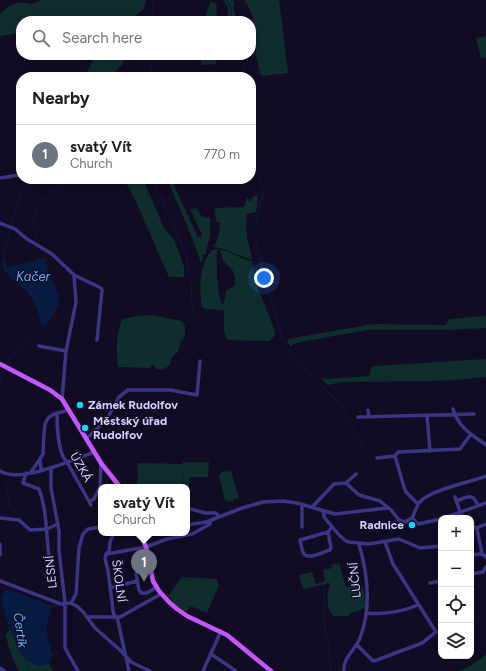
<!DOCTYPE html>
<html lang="en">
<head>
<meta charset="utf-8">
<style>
	:root { --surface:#fff; --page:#f2f2f2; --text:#202124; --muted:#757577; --line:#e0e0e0; --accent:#111827 }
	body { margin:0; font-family:Figtree,sans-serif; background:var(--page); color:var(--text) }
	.controls { position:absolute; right:12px; bottom:12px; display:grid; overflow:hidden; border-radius:8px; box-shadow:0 2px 10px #0003 }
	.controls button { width:36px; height:36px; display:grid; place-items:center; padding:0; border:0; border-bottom:1px solid var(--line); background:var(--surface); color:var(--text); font:20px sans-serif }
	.you { position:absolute; left:264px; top:278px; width:14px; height:14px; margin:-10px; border:3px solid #fff; border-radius:50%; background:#1a73e8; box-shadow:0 0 0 6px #1a73e833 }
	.badge { display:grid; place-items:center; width:26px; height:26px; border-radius:50%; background:var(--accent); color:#fff; font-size:13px; font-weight:700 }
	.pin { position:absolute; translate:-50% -33px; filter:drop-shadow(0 1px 2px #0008) }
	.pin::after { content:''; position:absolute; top:21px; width:14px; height:12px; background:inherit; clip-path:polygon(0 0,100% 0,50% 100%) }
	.popup { position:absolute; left:98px; top:484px; width:92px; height:52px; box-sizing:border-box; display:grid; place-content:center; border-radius:8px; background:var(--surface); filter:drop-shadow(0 1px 3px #0005); font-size:13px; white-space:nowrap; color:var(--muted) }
	.popup b { font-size:15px; color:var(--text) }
	.popup::after { content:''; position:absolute; left:50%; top:100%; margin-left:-8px; border:8px solid transparent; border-top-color:var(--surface) }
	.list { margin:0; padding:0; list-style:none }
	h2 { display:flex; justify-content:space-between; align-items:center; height:52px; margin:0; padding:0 16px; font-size:17px }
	h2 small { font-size:13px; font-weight:400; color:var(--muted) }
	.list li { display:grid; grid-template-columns:26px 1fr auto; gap:12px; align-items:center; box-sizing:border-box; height:60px; padding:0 16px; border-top:1px solid var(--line) }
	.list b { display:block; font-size:15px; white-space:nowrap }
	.list p { margin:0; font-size:13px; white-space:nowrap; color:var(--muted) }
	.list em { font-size:13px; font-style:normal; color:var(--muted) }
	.icon { flex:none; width:22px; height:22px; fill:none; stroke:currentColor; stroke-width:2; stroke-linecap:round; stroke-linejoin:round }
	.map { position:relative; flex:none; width:486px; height:671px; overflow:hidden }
	.search { position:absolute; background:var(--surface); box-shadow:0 2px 10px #0003; left:16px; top:16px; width:240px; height:44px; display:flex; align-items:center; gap:10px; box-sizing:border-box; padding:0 14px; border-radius:16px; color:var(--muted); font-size:15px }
	.panel { position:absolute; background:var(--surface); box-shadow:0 2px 10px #0003; left:16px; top:72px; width:240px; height:112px; border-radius:16px }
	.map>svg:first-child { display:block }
	.green { fill:#0f2d2d; fill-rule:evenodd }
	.water { fill:#071b42 }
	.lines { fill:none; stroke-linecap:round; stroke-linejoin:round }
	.stream { stroke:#071b42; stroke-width:1 }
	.minor { stroke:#3a3585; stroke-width:3.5 }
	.major { stroke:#c455ff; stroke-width:4.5 }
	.poi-dot { fill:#00daf9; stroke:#110c23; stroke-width:1.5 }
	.labels { text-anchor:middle; stroke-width:3; stroke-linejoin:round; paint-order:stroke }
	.poi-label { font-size:12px; font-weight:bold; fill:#d5ceff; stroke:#110c23; text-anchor:start }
	.street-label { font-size:12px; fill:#d5ceff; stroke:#110c23 }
	.water-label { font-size:13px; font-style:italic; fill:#5cb0ff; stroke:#110c23 }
</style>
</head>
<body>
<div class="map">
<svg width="486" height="671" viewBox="0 0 486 671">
	<rect width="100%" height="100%" fill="#110c23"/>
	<path class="green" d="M41 0H146C145 10 142 11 134 17V21H21V33L0 36V14C8 5 20 0 31 4Z
		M224 0H232L234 2 233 7 237 21H228V8Z
		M244 0H279L288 72 287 73 263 76 260 74C259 67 258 62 256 56 255 53 256 49 256 46 256 31 254 12 244 0Z
		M213 2 216 3 217 8 216 21H204L210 3Z
		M486 36V58H481L476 38Z
		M96 55H127L125 60 112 77H84Z
		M201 55H215L216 64 201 65Z
		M124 179H143L164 228 174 240 180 255 184 267V277H169L137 204Z
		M167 179H171L198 237 201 236 202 234 190 209 197 208 202 217 210 218V236L205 255H202L203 260 201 262 188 228Z
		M258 195 256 212 247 214 246 216 247 237 252 259C238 257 227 248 213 247 218 242 220 230 220 222H216L215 208 244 207 247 198H248L249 201H251L253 197Z
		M214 249C227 248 239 259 252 261L257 286 275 331V335L270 341 229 340C221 335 225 319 224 310L206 309 202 307C199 291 199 259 214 249ZM217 250H220L223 261 232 269 235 277V285L226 291 224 303 222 304C217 296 216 260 217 250Z
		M151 315 181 321C187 325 185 332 184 339L181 341 178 352 172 357 170 365 163 370 157 369 153 364 150 368 118 367C116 351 116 334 122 319L138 316Z
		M486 316V328L445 330H367L300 342 293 344 292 346H290L287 341 288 339 373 324 440 325H445L449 319Z
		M486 359V377C439 383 390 381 342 382L328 385 321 378 328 379 368 376 370 374 371 367 375 366Z
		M183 462H209L208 477H190L189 487H183Z
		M138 463 183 464 182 487H137Z
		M229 470H231L239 499H237L236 498 230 502 226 500V504L219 476C221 471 225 470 229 472Z
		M339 563 346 587 362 586 364 590 365 608 349 614V616H334C325 609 327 593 330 583L304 589 301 583 299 575 312 572 316 584 325 581 323 570 332 568 331 565Z
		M182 577 217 579 219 585 207 613 190 606 186 613 180 609 168 596Z
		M10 629 22 656 35 665H45L49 663 53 671H19C13 660 8 648 6 635Z
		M486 655V671H459L468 667Z"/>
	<path class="water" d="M45 257C47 262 46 268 48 273 55 289 65 295 54 314 51 320 49 323 43 324 38 319 39 310 35 304 33 299 28 292 24 289 17 282 0 273 3 260H5L7 268Z
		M9 589 51 606 49 617 48 619C47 627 44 638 51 644L50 650 53 655 49 663 45 665 39 666 22 656 8 623 1 599 4 592Z"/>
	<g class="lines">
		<path class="stream" d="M227 0 231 8 232 21
			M152 21 154 17 152 7 154 0
			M240 55 247 77
			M145 77 152 69 148 55
			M251 93 253 100 251 120
			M251 139 263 194 256 223V243L282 338C289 355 306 368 318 382
			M153 179 186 255 188 270 190 276
			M11 226 21 193 29 185 33 179
			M37 238C36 232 33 225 34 219 35 208 52 191 58 183
			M4 261V252L10 229
			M191 283 192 302 195 318
			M6 365 15 352 43 323
			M321 385 341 405 347 417
			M0 387 1 376 5 368
			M348 419 364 449
			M7 484 9 506 29 527
			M35 565 47 577 52 587 58 595
			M323 585 325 609V629L328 642 331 671
			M51 606 58 605
			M24 657 30 671"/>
		<path class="minor" d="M0 178 19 175
			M0 223 15 229 27 239 52 254 74 275 101 288 102 290 97 340
			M39 346 66 351
			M62 399 66 351 76 302 74 275
			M453 409C459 428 471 434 486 445
			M368 410 369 417
			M57 413C57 425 58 454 67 462L91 505
			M427 415 430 451
			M358 417 474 414
			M86 439 100 426 108 417 119 397 128 390H170L197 395 200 361
			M377 458 395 456
			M51 469V488L59 531V551L65 603V648L78 671
			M41 470 40 459 43 454 44 433 45 424 48 418 54 414 69 410
			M0 471C19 484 73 460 94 452
			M31 472 40 459
			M26 473 23 483 39 489C47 510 46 534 49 557L52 564
			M346 483 359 495 380 501 391 510 399 520 405 522 412 518C415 513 416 506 420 502 429 490 471 482 486 476
			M455 497 459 509 464 518
			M90 501 94 499 100 487 101 463
			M456 501C468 497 473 492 478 506
			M418 504 406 492 404 487 395 456 398 452 460 449 471 434
			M312 507 334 484 346 483 356 474
			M187 508 205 513H216L219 517
			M323 511 324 517 339 535 346 541 349 542 369 544 399 539 420 548 441 546
			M0 518 19 520 30 530 47 529 58 524
			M412 518 418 524 441 519
			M444 518 486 503
			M187 525 206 522 242 508 263 502 283 501 297 503 335 514 387 508
			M471 525 476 528 477 529 482 554
			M302 527V504
			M476 528 486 524
			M328 532 331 547 330 550C324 552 309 560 304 554 302 551 301 544 300 540L328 532 332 527
			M114 533 110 542 109 551 106 554 105 559 108 570 113 611 114 615 117 617 129 671
			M0 544V555
			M107 554 146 547 167 539 192 534 210 524V521
			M471 555 482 554 486 557
			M150 567 139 569 136 573 139 590 141 593H147L157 587
			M471 574 483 572 486 567
			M0 581 61 604 71 603 78 607 84 613 95 628 120 650 131 662 150 671
			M430 583 441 581
			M110 588 137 581
			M71 603 76 594 79 548 83 534 88 529 101 527
			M367 613C386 615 401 612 418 605
			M87 617H120L161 594
			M357 645 373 661 377 660 422 643 436 632 393 564 385 542
			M211 654 236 671
			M0 668 4 671
			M203 671 221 631
			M344 671C342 659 356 649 360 638 372 607 368 575 359 544"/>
		<path class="major" d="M0 364 50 390 62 399 101 463 120 487
			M140 533 146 547 153 581 159 591 169 602 177 609 187 616 227 635 271 671"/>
	</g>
	<g class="poi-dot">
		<circle cx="80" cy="405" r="4"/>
		<circle cx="85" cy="428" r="4"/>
		<circle cx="412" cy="525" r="4"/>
	</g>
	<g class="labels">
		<g class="poi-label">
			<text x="88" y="409">Zámek Rudolfov</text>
			<text x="93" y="425">Městský úřad<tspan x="93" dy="14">Rudolfov</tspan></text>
			<text x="404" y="529" text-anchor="end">Radnice</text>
		</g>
		<g class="street-label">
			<text transform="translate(81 467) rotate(60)" y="4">ÚZKÁ</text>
			<text transform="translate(51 572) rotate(-96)" y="4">LESNÍ</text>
			<text transform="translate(355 580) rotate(-96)" y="4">LUČNÍ</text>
			<text transform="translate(119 581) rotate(82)" y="4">ŠKOLNÍ</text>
		</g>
		<g class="water-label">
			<text x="33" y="281">Kačer</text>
			<text transform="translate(21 630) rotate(82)" y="5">Čertík</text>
		</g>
	</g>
</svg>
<div class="controls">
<button>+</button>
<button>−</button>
<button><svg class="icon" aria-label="locate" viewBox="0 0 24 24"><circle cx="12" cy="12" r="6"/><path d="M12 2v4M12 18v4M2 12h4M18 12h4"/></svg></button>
<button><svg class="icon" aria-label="layers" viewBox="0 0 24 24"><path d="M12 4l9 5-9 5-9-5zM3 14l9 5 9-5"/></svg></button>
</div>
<div class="you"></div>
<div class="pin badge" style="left:144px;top:582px;background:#6b7280">1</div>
<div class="popup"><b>svatý Vít</b>Church</div>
<div class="search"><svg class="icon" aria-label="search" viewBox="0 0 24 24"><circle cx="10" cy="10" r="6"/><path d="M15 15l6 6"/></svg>Search here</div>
<section class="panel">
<h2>Nearby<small></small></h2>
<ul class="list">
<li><span class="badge" style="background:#6b7280">1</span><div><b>svatý Vít</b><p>Church</p></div><em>770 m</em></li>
</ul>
</section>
</div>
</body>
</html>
